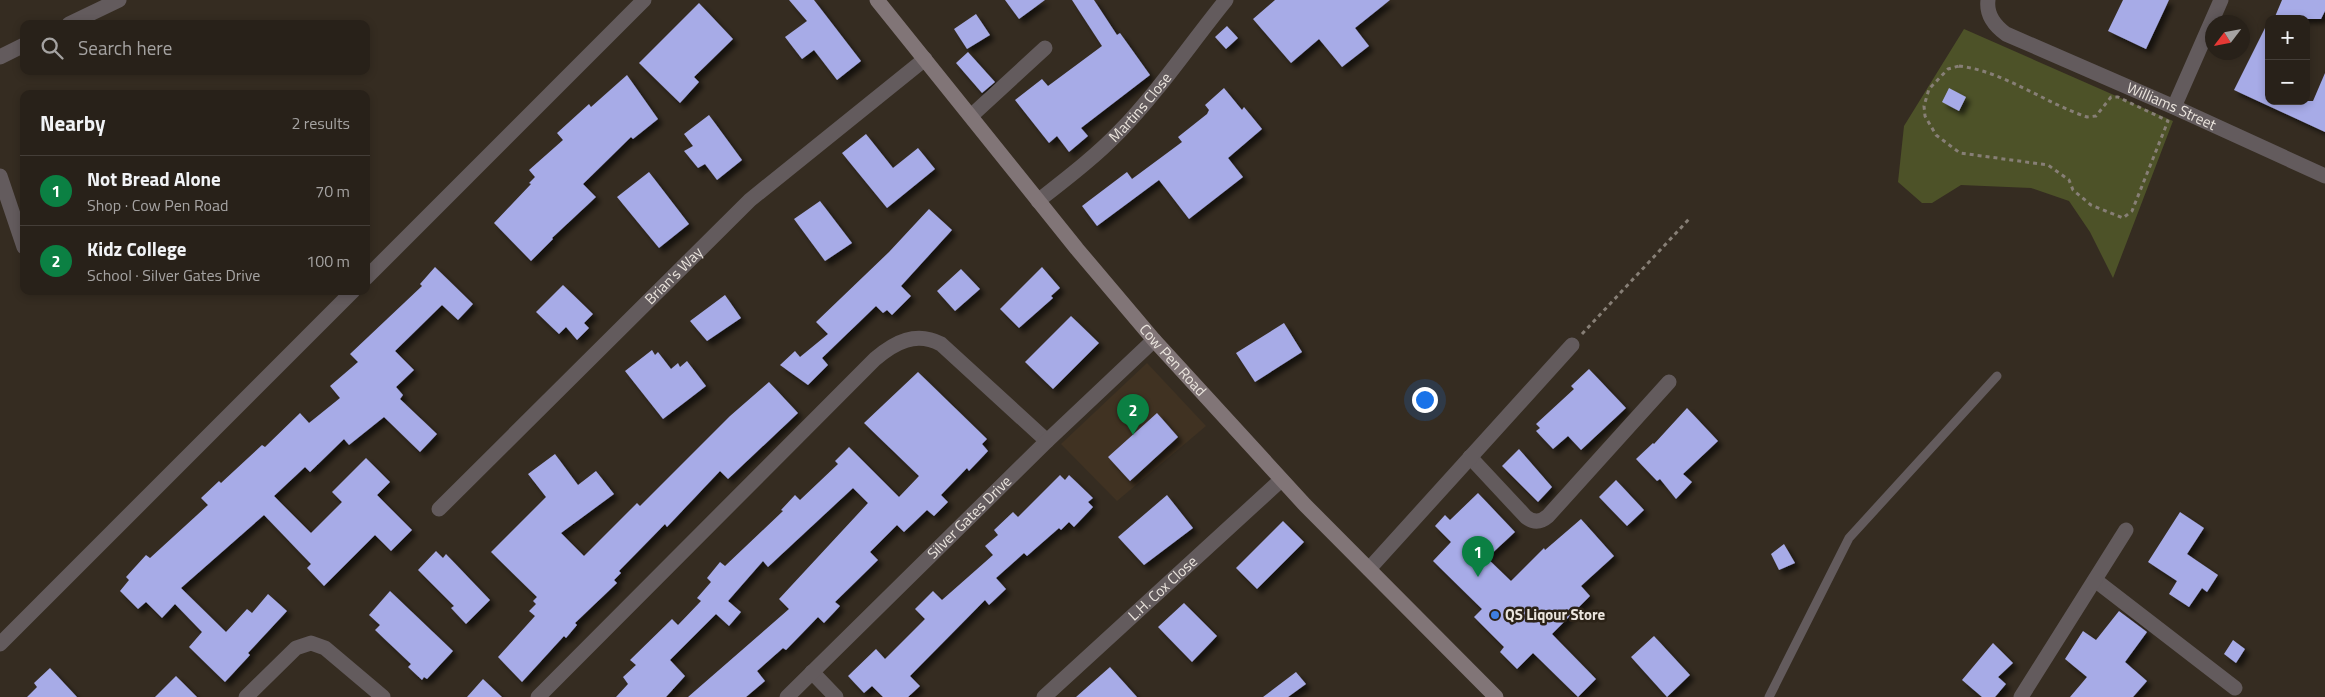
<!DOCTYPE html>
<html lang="en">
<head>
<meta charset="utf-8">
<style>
	:root { --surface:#282119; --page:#302922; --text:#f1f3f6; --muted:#a5a3a2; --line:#443e38; --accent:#0b8043 }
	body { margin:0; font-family:"Titillium Web",sans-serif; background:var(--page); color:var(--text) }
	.controls { position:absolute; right:15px; top:15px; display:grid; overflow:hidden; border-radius:10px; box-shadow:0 2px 8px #0003 }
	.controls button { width:45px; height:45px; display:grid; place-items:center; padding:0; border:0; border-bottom:1px solid var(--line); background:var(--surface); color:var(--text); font:25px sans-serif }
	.compass { position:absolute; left:2205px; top:15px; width:45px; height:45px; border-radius:50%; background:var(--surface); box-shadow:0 2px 8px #0003; rotate:238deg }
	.you { position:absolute; left:1424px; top:399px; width:18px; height:18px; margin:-12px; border:4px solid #fff; border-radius:50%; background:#1a73e8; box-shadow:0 0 0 8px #1a73e833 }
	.badge { display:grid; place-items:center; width:32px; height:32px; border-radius:50%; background:var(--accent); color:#fff; font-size:16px; font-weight:700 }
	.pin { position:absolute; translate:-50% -41px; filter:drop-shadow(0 1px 2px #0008) }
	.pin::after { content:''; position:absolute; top:26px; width:18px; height:15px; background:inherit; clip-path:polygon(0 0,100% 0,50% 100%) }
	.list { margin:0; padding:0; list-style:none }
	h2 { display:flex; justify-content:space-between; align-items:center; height:65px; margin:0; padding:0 20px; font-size:21px }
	h2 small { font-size:16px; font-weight:400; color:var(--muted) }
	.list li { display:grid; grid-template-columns:32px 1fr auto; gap:15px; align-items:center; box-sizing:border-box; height:70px; padding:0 20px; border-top:1px solid var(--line) }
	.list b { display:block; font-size:19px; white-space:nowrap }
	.list p { margin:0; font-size:16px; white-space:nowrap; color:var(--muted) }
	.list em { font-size:16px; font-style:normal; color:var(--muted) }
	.icon { flex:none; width:28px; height:28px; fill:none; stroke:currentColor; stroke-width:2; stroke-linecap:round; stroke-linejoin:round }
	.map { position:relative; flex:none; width:2325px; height:697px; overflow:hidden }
	.search { position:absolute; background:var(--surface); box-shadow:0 2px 8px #0003; left:20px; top:20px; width:350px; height:55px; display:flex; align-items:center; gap:12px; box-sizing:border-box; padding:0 18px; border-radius:10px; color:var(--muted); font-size:19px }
	.panel { position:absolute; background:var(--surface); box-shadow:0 2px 8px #0003; left:20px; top:90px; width:350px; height:205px; border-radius:10px }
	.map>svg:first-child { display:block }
	.built { fill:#403222 }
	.green { fill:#4d5228 }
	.building { fill:#a7abe7; filter:url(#shadow) }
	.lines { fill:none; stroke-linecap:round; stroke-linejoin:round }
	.path { stroke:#877f76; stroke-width:3; stroke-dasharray:4 4; stroke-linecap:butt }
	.lane { stroke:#635b5d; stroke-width:9 }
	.street { stroke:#635b5d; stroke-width:15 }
	.secondary { stroke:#817577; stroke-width:15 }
	.shop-dot { fill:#3f7fe0; stroke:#2b2217; stroke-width:2 }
	.labels { text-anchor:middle; stroke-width:5; stroke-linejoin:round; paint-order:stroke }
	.street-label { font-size:15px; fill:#ebe5de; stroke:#2b2217 }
	.poi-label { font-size:15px; font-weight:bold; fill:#ebe5de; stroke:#2b2217; text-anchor:start }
</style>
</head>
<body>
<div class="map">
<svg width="2325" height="697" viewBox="0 0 2325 697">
	<defs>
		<filter id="shadow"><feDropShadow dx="4.5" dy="4.5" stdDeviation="2.5" flood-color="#0009"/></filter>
	</defs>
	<rect width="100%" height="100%" fill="#352c21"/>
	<path class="built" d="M1147 363 1206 426 1117 501 1061 444Z"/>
	<path class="green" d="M1964 29 2173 121 2113 278 2090 232 2069 201 2031 188 1961 185 1932 203H1922L1898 182 1904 126Z"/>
	<path class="building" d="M789 0H814L861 61 837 80 814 50 802 59 785 37 807 21Z
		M1005 0H1045L1019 19Z
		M1072 0H1094L1117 35 1120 33 1150 75 1081 128 1088 136 1069 152 1057 136 1049 143 1015 100 1042 79 1048 86 1102 46Z
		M1275 0H1390L1355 28 1369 46 1342 67 1319 39 1291 63 1253 19Z
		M2123 0H2169L2146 49 2108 31Z
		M2282 0H2325V11L2321 19H2274Z
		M699 3 733 39 694 77 699 82 680 103 639 63Z
		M976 14 990 35 967 49 954 29Z
		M2269 20V101H2313L2325 73V132L2234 90Z
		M1227 26 1238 38 1226 49 1215 37Z
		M968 52 995 82 982 93 956 63Z
		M627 75 658 119 633 139 631 137 583 184 596 197 552 238 553 239 531 261 494 223 531 184 529 183 535 177 529 170 563 140 557 133 589 104 591 107Z
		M1224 88 1242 110 1244 107 1262 129 1228 158 1243 177 1189 219 1159 180 1097 226 1082 206 1127 172 1132 179 1182 142 1178 137 1207 114 1209 110 1205 105Z
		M1949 88 1966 97 1959 111 1942 102Z
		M709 115 742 160 717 180 705 164 698 168 684 151 693 146 684 134Z
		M866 134 893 168 918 148 935 169 887 208 842 153Z
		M649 172 689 224 659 248 617 197Z
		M820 201 852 243 825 261 794 219Z
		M929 209 952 230 901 286 911 296 892 315 887 310 883 313 876 306 822 358 828 365 808 385 780 365 795 351 800 357 828 334 816 322 889 252Z
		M435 267 473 304 458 320 442 305 395 351 414 370 396 387 403 395 400 399 437 434 420 452 384 417 349 445 344 439 310 472 305 467 274 496 311 533 342 502 332 492 366 458 390 482 377 495 412 530 391 551 375 535 324 586 307 568 311 564 264 515 181 588 226 632 247 609 252 613 268 594 287 611 248 653 250 655 225 682 189 647 202 632 175 604 162 618 146 602 138 609 120 591 129 580 126 577 146 555 150 558 208 505 201 498 219 481 221 483 262 445 265 447 300 413 309 423 340 398 330 386 358 362 350 354 422 286 420 284Z
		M1042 267 1060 288 1051 296 1053 298 1019 328 1000 309Z
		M961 269 980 289 955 311 937 291Z
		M563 285 593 314 584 323 589 328 577 340 566 327 559 334 536 312Z
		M725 295 741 318 707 341 690 321Z
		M1071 316 1099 343 1053 389 1025 362Z
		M1284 323 1302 352 1255 382 1236 353Z
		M652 350 655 355 658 352 671 369 678 363 680 367 687 361 706 386 663 419 625 371Z
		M1589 369 1626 408 1581 450 1568 436 1553 449 1536 431 1540 428 1536 424 1574 389 1571 386Z
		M918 372 987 439 982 444 988 451 969 471 967 468 941 495 948 502 934 516 927 510 904 532 897 525 870 552 878 560 835 602 840 606 824 623 818 617 786 650 783 648 757 671 765 681 746 697H688L789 609 779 599 868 503 853 488 768 567 763 561 728 601 741 612 729 626 716 614 670 660 685 676 666 697H616L628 684 623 677 636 665 630 660 672 619 678 625 701 601 697 598 711 582 707 578 720 562 725 566 783 511 781 510 795 495 800 500 838 464 835 461 849 447 899 497 919 476 864 423Z
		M769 382 798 413 728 479 720 471 667 527 665 524 619 571 621 573 614 580 617 583 575 623 577 625 566 638 564 636 522 682 498 657 535 616 529 611 536 604 533 601 537 597 491 552 546 497 528 474 555 454 578 485 596 471 614 494 561 533 584 556 637 503 640 506 730 416Z
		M1687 408 1718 441 1683 474 1692 482 1676 499 1660 479 1657 481 1636 459 1653 443 1654 444Z
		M1157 413 1178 437 1130 481 1108 457Z
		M1519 449 1552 487 1538 502 1502 466Z
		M1060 475 1065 480 1069 475 1093 498 1088 502 1093 507 1074 527 1069 522 1061 530 1059 528 1027 556 1024 553 996 578 1006 589 989 605 985 600 910 676 920 686 908 697H883L872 686 864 693 848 676 876 649 885 659 925 619 915 609 933 591 942 600 993 555 985 546 998 535 994 530 1013 512 1018 517Z
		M1616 480 1644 510 1627 526 1599 497Z
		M1478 493 1515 532 1487 558 1511 581 1544 548 1545 550 1581 519 1614 556 1581 586 1590 596 1552 634 1596 679 1578 697 1533 653 1517 669 1500 652 1504 647 1474 617 1482 609 1433 561 1451 542 1435 526 1445 515 1450 520Z
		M1167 495 1193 528 1144 565 1118 537Z
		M2180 512 2204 528 2187 554 2218 575 2207 592 2202 588 2189 607 2169 594 2177 581 2148 562Z
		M1283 521 1304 542 1257 589 1236 568Z
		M1784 544 1795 563 1779 570 1771 554Z
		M436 551 443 558 446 554 490 600 466 624 451 608 454 606 418 570Z
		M390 591 453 651 427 679 424 677 422 680 408 667 411 664 375 630 380 625 369 615Z
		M1184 603 1217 636 1192 662 1158 627Z
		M2119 611 2147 632 2125 662 2147 681 2133 697H2070L2087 677 2065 659 2083 631 2096 640Z
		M1654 636 1690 675 1667 697 1631 657Z
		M2233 640 2245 649 2236 663 2224 654Z
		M1993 643 2013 663 1998 677 2006 684 1995 697H1982L1962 680Z
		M1110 667 1137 697H1076Z
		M50 668 77 697H27L37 687 34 683Z
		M1296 672 1306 684 1288 697H1263Z
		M176 676 197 697H155Z
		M483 679 502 697H467Z"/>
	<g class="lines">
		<path class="path" d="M1959 66C2003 71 2045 103 2087 117L2096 116 2111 97H2118L2168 121 2132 211 2123 218 2091 205 2073 190 2069 180 2048 165 1960 153 1936 135 1925 116 1924 106 1929 89 1948 69Z
			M1582 334 1690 218"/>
		<path class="lane" d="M1769 697 1849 538 1997 376"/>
		<g class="street">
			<path id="s1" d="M1988 0C1986 15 1995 26 2006 34L2174 107 2325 176"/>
			<path d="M69 24 119 0"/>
			<path d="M0 57 24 45"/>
			<path d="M2174 107 2221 0"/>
			<path d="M971 116 1045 48"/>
			<path d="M0 176 24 247"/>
			<path id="s2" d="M1038 201C1066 179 1095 157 1120 131 1159 91 1191 43 1226 0"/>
			<path d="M366 278 644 0"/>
			<path d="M1470 457 1526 517C1534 523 1541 522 1548 516L1669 382"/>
			<path id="s3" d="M439 509 750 200 925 59"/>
			<path d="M1369 569 1572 345"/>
			<path d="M2095 580 2235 688"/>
			<path d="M0 644 353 291"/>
			<path d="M812 672 836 697"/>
			<path d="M246 697 296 648 311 643 325 648 383 697"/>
			<path d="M538 697 875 359C895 342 916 331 941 344L1047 441"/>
			<path id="s4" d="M787 697 1047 441 1154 340"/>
			<path id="s5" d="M1044 697 1281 480"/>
			<path d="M2021 697 2126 530"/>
		</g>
		<path class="secondary" id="s6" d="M877 0 1077 249 1154 340 1305 505 1496 697"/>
	</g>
	<circle class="shop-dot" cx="1495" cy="615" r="5"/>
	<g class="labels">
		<g class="street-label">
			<text dy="5" stroke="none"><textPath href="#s2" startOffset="139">Martins Close</textPath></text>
			<text dy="5" stroke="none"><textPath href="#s1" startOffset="221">Williams Street</textPath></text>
			<text dy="5" stroke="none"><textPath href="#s3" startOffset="331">Brian's Way</textPath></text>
			<text dy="5" stroke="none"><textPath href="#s6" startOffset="466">Cow Pen Road</textPath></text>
			<text dy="5" stroke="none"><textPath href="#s4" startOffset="256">Silver Gates Drive</textPath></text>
			<text dy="5" stroke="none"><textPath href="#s5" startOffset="161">L.H. Cox Close</textPath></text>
		</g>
		<g class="poi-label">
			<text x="1505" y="620">QS Liqour Store</text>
		</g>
	</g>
</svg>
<div class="controls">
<button>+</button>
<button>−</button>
</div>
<svg class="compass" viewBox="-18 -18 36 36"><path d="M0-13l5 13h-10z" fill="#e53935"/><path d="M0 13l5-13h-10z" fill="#a5a3a2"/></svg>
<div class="you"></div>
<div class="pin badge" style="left:1478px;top:577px">1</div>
<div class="pin badge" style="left:1133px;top:435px">2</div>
<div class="search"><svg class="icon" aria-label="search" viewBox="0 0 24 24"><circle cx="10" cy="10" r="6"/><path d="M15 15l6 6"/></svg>Search here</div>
<section class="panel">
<h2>Nearby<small>2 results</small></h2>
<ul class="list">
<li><span class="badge">1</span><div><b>Not Bread Alone</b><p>Shop · Cow Pen Road</p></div><em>70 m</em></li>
<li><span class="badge">2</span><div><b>Kidz College</b><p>School · Silver Gates Drive</p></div><em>100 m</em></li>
</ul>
</section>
</div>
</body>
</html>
